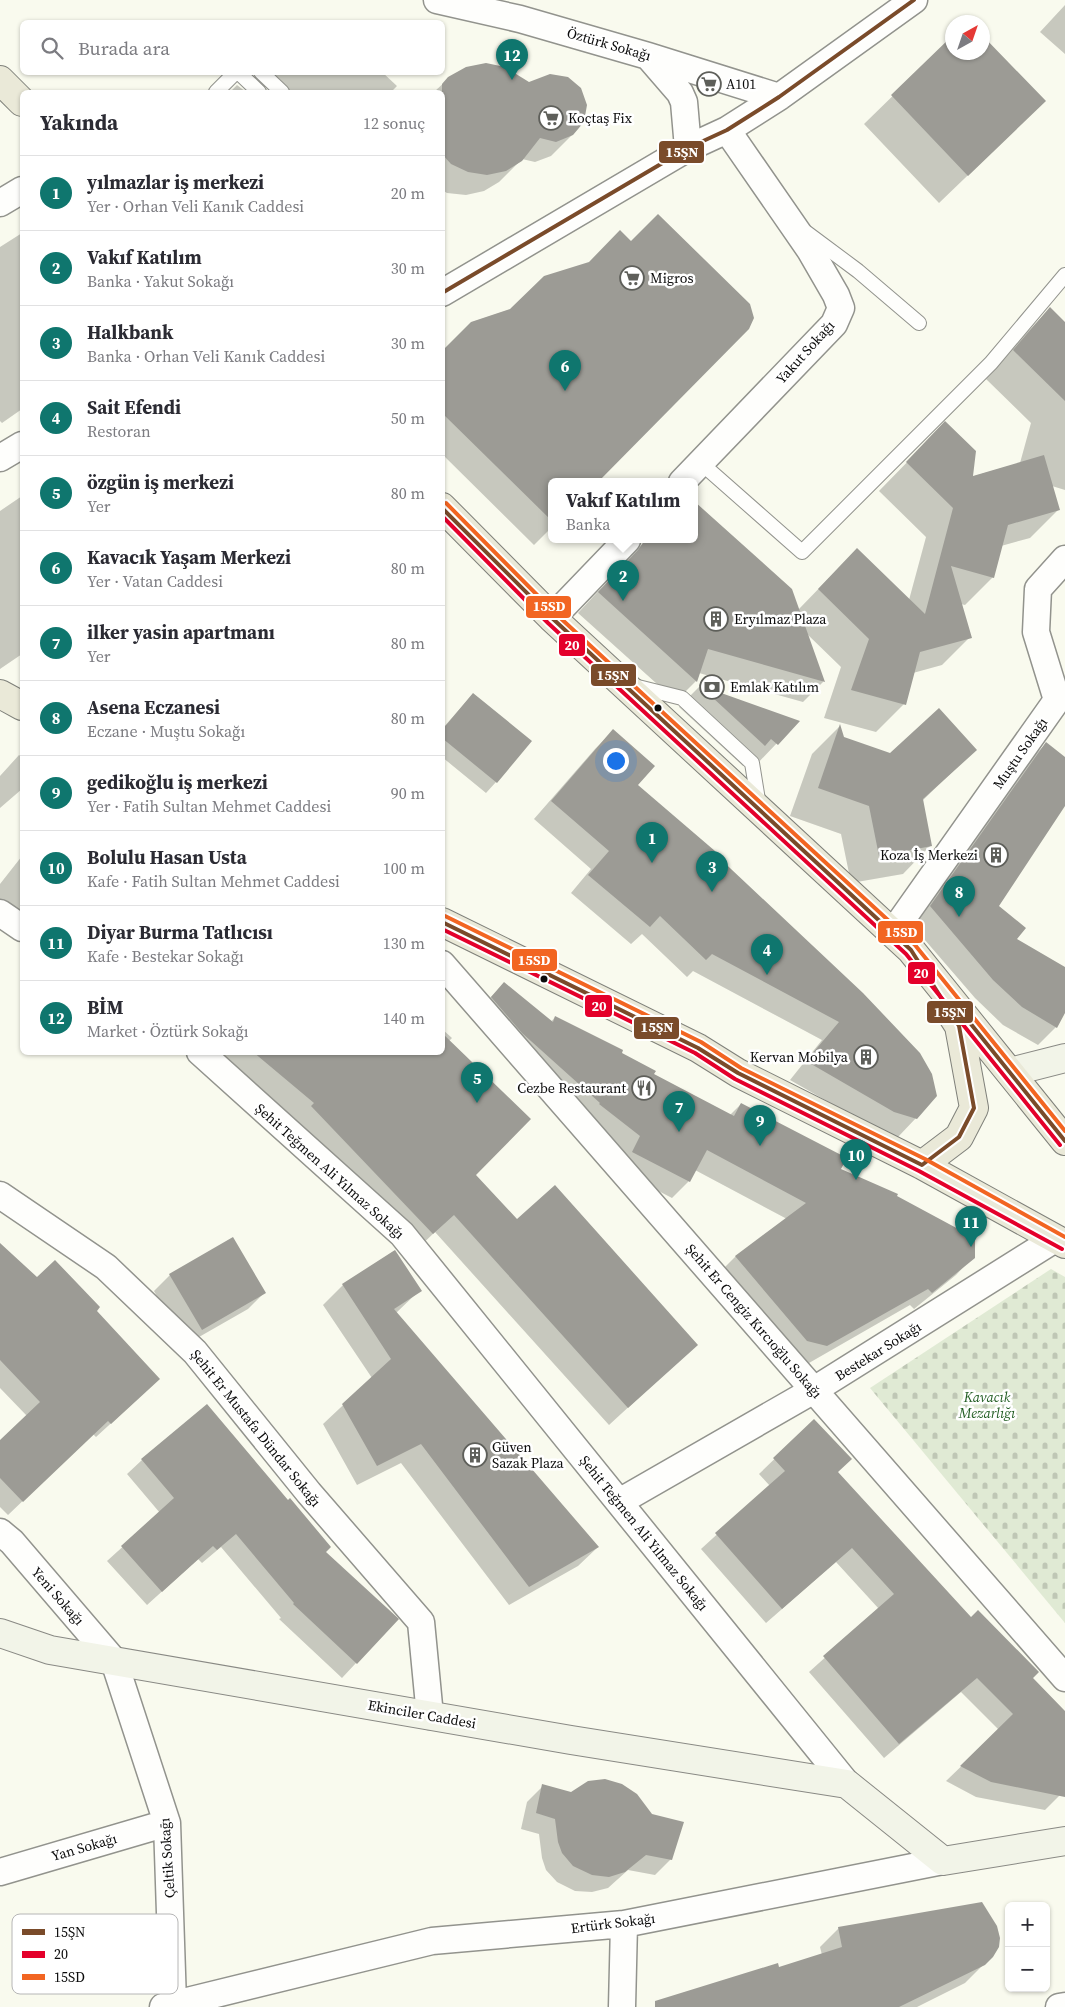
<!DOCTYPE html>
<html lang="tr">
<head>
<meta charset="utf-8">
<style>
	:root { --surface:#fff; --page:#f7f7f7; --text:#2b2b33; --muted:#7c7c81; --line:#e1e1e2; --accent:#0f766e }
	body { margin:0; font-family:"Source Serif 4",serif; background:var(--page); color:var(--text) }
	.controls { position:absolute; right:15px; bottom:15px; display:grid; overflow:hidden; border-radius:8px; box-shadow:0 1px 4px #0004 }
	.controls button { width:45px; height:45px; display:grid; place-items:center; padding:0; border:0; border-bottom:1px solid var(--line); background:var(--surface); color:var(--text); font:25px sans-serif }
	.compass { position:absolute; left:945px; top:15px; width:45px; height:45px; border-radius:50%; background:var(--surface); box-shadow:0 1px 4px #0004; rotate:40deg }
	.you { position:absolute; left:615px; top:760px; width:18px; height:18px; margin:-12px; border:4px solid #fff; border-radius:50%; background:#1a73e8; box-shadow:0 0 0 8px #1a73e833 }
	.badge { display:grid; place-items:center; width:32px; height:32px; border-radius:50%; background:var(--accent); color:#fff; font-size:16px; font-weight:700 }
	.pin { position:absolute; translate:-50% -41px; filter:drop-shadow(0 1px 2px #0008) }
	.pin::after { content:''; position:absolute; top:26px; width:18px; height:15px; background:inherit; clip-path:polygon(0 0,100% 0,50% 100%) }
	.popup { position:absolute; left:548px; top:478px; width:150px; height:65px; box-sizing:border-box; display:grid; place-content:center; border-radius:8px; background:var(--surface); filter:drop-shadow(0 1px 4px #0005); font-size:16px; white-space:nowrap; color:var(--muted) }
	.popup b { font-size:19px; color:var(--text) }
	.popup::after { content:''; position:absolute; left:50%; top:100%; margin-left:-10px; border:10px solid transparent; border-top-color:var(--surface) }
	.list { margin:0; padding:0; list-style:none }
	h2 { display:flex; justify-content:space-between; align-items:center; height:65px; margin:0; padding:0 20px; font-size:21px }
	h2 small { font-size:16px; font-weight:400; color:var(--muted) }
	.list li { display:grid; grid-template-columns:32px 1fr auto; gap:15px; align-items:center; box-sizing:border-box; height:75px; padding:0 20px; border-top:1px solid var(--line) }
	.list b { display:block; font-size:19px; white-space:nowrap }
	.list p { margin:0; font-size:16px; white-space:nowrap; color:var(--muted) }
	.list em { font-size:16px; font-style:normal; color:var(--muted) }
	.icon { flex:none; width:28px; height:28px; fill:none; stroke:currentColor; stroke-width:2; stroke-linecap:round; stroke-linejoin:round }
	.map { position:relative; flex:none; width:1065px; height:2007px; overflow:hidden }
	.search { position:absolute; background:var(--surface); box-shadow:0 1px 4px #0004; left:20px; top:20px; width:425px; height:55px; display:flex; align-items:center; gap:12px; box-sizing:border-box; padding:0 18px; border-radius:8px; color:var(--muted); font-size:19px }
	.panel { position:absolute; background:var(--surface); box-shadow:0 1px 4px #0004; left:20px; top:90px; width:425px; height:965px; border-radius:8px }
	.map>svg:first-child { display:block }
	.cemetery { fill:url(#cemetery-stones) }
	.shadow { fill:#0003 }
	.building { fill:#9c9b95 }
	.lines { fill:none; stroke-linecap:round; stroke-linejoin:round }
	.lane-casing { stroke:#92938d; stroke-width:16 }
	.street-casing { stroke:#92938d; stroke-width:29 }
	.secondary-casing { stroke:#898984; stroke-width:30 }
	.primary-casing { stroke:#7f807a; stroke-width:30 }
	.lane { stroke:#fefefc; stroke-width:14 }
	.street { stroke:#fefefc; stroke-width:26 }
	.secondary { stroke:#f2f4e8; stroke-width:28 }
	.primary { stroke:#eae9d8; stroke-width:28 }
	.bus-1-casing { stroke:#fff; stroke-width:8 }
	.bus-2-casing { stroke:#fff; stroke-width:8 }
	.bus-3-casing { stroke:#fff; stroke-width:8 }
	.bus-1 { stroke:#7a4b2a; stroke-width:4 }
	.bus-2 { stroke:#e4002b; stroke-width:4 }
	.bus-3 { stroke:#f26522; stroke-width:4 }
	.bus-dot { fill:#0b0b0b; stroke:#fff; stroke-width:2 }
	.labels { text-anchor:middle; stroke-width:5; stroke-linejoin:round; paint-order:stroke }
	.street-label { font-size:14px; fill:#0b0b0b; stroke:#fff }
	.poi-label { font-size:14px; fill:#0b0b0b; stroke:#fff; text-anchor:start }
	.park-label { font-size:14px; font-style:italic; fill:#215d22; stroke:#fff }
	.key { fill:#fff; stroke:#b6b6b6; stroke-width:1 }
	.key-label { font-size:14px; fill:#0b0b0b }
	.line-badge { stroke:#fff; stroke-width:2 }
	.badge-label { font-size:14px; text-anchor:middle; font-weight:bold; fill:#fff }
</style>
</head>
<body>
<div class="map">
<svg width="1065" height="2007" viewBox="0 0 1065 2007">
	<defs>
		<pattern id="cemetery-stones" width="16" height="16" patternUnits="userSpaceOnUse" patternTransform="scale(1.25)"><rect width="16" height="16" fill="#e0ead4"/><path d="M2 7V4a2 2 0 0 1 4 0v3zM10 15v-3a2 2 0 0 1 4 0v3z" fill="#bfc7b5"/></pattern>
	</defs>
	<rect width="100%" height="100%" fill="#f9faee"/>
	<path class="cemetery" d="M1051 1269 1065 1277V1623L870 1388Z"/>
	<path class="shadow" d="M1065 5V54L1040 32Z
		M952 38V52L1016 129 939 203 864 124Z
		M257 72H382L397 86 391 92H280Z
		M449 78 572 135 551 156 535 162 522 159 499 182 484 191 466 195 447 193 442 190V92H434Z
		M237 85 246 92H230Z
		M22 233V409L2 423 0 421V247Z
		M589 263 748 329 596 482H552V527L534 545 442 454V352Z
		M1050 309 1065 324V490L1052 486 1058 510 1030 538 1001 546 993 577 965 605 961 604 970 637 942 665 913 673 904 704 876 732 824 718 841 667 806 633 823 682 803 702 699 673 696 681 676 701 578 613 646 540H694L798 610 829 578 909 600 926 537 879 491 918 451 971 477 1020 463 1031 423 986 379 1022 337Z
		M22 496V654L0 669V511Z
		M699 687 797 722 756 765 750 759 743 766 679 707Z
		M473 694 496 782 486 793 442 757V729Z
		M839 727 843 738 890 754 975 750 922 801 931 845 903 874 851 883 841 834 790 816 812 754Z
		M613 731 636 785 712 853 916 1118 898 1137 876 1129 790 1080 822 1040 693 971 687 977 642 934 631 944 571 893 591 869 534 819 595 749Z
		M1046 744 1065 759V804L997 906 1016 940 1065 968V1011L1056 1027 1038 1045 1003 1025 975 998 912 925 1027 762Z
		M19 755 22 757V789L0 808V776Z
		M22 856V927L0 908V884Z
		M504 984 551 1022 555 1017 620 1054 652 1075 730 1115 741 1104 973 1257 956 1275 914 1309 910 1305 809 1363 790 1358 719 1273 736 1256 787 1219 695 1170 689 1181 672 1198 616 1169 487 1001Z
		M442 1029 452 1038 449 1041 474 1175 517 1220 696 1345 609 1425 435 1232 415 1251 210 1052H442Z
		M0 1245 37 1279 95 1311 144 1393 96 1437 93 1434 8 1515 0 1507V1442L27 1416 0 1388Z
		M394 1251 420 1290 396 1313 598 1547 578 1566 509 1605 401 1463 357 1485 323 1424 372 1378 323 1305 343 1285Z
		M170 1275 264 1293 248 1309 185 1345 154 1291Z
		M814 1421 837 1472 971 1619 1065 1712V1790L1045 1810 976 1797 946 1781 999 1730 961 1692 884 1758 809 1672 879 1609 836 1562 766 1623 701 1549 770 1486 759 1474Z
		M142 1460 287 1502 324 1552 397 1619 342 1678 279 1619 281 1618 221 1547 202 1563 198 1559 147 1605 107 1561 160 1513 127 1474Z
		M543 1786 671 1859 655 1875 628 1870 608 1888 592 1892 575 1891 557 1882 546 1870 542 1858 539 1834 521 1829 527 1802Z
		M839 1928 984 1964 965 1983 917 2007H659L822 1955 820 1947Z"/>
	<path class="building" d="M982 35 1046 101 968 176 891 95 952 36V52H982Z
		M486 63 505 67 529 82 550 74 568 77 581 88 587 105 584 122 573 135 556 142 540 138 522 161 506 171 487 175 468 172 451 164 442 154V84L448 77 466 67Z
		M658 214 750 304 754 318 749 329 598 482H552V521L442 413V351L471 322 510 309 544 276 589 262 620 230 631 241Z
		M1050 307 1065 322V401L1013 350Z
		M945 421 976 451 973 476 1044 455 1060 510 1008 525 994 578 951 566 972 638 920 652 906 705 851 690 869 639 818 589 857 548 925 614 953 508 906 462Z
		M694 501 792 589 825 682 708 649 697 682 598 592 638 550 645 540H694Z
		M699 685 724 694 800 721 778 745 771 739 765 746Z
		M473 693 532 741 497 783 442 738V730Z
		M939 708 977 750 923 799 932 846 879 856 869 806 818 788 840 724 844 737 890 753Z
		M613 729 655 766 638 785 715 851 714 853 863 993 920 1053 932 1074 937 1096 917 1119 894 1112 806 1061 839 1022 712 954 706 960 660 916 650 927 588 875 609 851 551 801Z
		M1046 742 1065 757V806L999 906 1026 928 1017 939 1065 967V1013L1057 1028 1022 1007 993 980 930 906Z
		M504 982 553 1022 555 1016 623 1050 622 1053 656 1071 654 1074 734 1116 741 1103 847 1158 841 1169 898 1194 897 1196 975 1238V1258L932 1293 928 1289 827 1346 807 1341 735 1256 806 1203 707 1150 690 1182 632 1152 640 1136 599 1104 600 1103 522 1033 491 997Z
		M442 1033 531 1119 476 1175 517 1219 555 1185 698 1345 628 1408 454 1215 433 1234 311 1106 314 1103 253 1052H442Z
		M233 1237 266 1293 202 1330 169 1274Z
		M0 1243 37 1277 55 1260 100 1307 97 1311 160 1379 111 1424 108 1421 23 1502 0 1478V1440L40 1402 0 1360Z
		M395 1250 422 1291 394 1309 599 1547 529 1587 421 1444 377 1466 342 1404 391 1359 342 1284Z
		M207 1404 288 1500 290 1498 331 1547 326 1552 399 1619 357 1664 293 1604 294 1603 236 1534 217 1550 213 1546 162 1592 121 1546 174 1498 141 1459Z
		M814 1419 852 1459 838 1472 971 1617 978 1610 1039 1672 1033 1678 1065 1711V1797L991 1782 960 1766 1013 1714 977 1678 899 1744 823 1656 894 1594 852 1548 782 1609 715 1533 785 1471 773 1458Z
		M605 1779 622 1784 637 1794 652 1814 684 1822 672 1860 646 1855 625 1872 609 1877 592 1875 573 1866 562 1853 558 1842 555 1819 536 1813 542 1784 571 1792 588 1781Z
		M982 1902 997 1926 1000 1938 999 1947 993 1957 985 1965 899 2007H655V2001L778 1963 779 1967 842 1947 838 1927Z"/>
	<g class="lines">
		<g class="lane-casing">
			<path id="lane" d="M238 72 259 92
				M261 72 282 92
				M216 92 236 72
				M807 233 858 271 919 323
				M701 463 802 552 991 363 1065 275
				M634 686 682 698 752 763 759 806"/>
		</g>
		<g class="street-casing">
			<path id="street" d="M437 0 520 19 648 56 779 97
				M648 56 680 93 684 102 688 148
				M0 203 22 190
				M442 293 688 148 727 130 779 97 914 0
				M0 458 22 445
				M682 482 834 324 841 308 836 295 810 250 727 130
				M552 618 627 540
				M0 913 22 928
				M893 932 1057 700 1036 632 1038 589 1065 559
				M442 964 1065 1678
				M200 1052 402 1234 847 1784
				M0 1195 106 1267 195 1352 309 1493 421 1622 430 1716
				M619 1502 814 1390 1055 1239
				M0 1532 12 1542 114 1661 167 1823 173 2003
				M0 1872 167 1823
				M163 2007 432 1941 624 1924 943 1861
				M622 2007 624 1924
				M1059 2007 1065 2006"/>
		</g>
		<g class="secondary-casing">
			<path id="secondary" d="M1010 1072 1065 1058
				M0 1633 50 1650 571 1740 847 1784 943 1861 1065 1841"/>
		</g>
		<g class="primary-casing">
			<path id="primary" d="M0 80 22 102
				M442 507 552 618 911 950 1065 1141
				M0 694 22 706
				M442 922 698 1048 738 1073 922 1165 1065 1244
				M922 1165 959 1137 974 1108 959 1026 948 1009"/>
		</g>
		<use href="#lane" class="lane"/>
		<use href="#street" class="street"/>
		<use href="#secondary" class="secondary"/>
		<use href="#primary" class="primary"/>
		<g class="bus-1-casing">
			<path id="bus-1" d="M442 293 688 148 727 130 779 97 914 0
				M442 508 552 618 911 950 959 1026 974 1108 959 1137 922 1165 738 1073 698 1048 442 922
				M958 1008 1065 1141"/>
		</g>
		<g class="bus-2-casing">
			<path id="bus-2" d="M442 516 548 623 906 954 1060 1145
				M442 929 695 1053 735 1079 919 1171 1062 1249"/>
		</g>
		<g class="bus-3-casing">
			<path id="bus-3" d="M446 503 556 614 915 945 1065 1131
				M445 916 701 1042 741 1068 925 1159 1065 1237"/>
		</g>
		<use href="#bus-1" class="bus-1"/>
		<use href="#bus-2" class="bus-2"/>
		<use href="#bus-3" class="bus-3"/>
	</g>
	<defs>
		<g id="supermarket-ring" transform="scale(1.25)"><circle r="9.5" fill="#fff" stroke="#5e5f5a" stroke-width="1.5"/><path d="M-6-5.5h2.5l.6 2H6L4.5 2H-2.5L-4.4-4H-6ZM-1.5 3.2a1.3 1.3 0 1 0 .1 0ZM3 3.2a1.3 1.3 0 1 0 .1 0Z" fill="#5e5f5a"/></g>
		<g id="building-ring" transform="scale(1.25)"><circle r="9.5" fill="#fff" stroke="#5e5f5a" stroke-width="1.5"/><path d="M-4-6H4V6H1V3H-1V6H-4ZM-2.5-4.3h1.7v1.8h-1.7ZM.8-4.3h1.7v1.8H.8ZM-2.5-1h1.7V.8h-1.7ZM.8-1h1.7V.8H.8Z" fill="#5e5f5a"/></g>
		<g id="bank-ring" transform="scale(1.25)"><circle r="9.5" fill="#fff" stroke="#5e5f5a" stroke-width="1.5"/><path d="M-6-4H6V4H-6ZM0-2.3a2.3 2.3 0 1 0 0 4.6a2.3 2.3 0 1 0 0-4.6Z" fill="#5e5f5a"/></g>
		<g id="restaurant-ring" transform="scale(1.25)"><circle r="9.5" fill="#fff" stroke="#5e5f5a" stroke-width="1.5"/><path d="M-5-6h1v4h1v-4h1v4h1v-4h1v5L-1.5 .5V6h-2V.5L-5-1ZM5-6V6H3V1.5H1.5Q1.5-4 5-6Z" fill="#5e5f5a"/></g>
	</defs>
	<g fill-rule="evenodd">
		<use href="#supermarket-ring" x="709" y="84"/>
		<use href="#supermarket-ring" x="551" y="118"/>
		<use href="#supermarket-ring" x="632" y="278"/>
		<use href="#building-ring" x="716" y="619"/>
		<use href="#bank-ring" x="712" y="687"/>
		<use href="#building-ring" x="996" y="855"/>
		<use href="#building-ring" x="866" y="1057"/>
		<use href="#restaurant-ring" x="644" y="1088"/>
		<use href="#building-ring" x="475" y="1455"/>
	</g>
	<g class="bus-dot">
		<circle cx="658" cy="708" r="4.5"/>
		<circle cx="544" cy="979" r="4.5"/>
	</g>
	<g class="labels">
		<g class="street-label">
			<text transform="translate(609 44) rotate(16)" y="5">Öztürk Sokağı</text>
			<text transform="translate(805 352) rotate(-48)" y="5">Yakut Sokağı</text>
			<text transform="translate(1020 753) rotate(-55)" y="5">Muştu Sokağı</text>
			<text transform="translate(330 1171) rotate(42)" y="5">Şehit Teğmen Ali Yılmaz Sokağı</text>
			<text transform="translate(754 1321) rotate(49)" y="5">Şehit Er Cengiz Kırcıoğlu Sokağı</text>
			<text transform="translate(878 1351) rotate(-32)" y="5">Bestekar Sokağı</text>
			<text transform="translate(256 1428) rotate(51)" y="5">Şehit Er Mustafa Dündar Sokağı</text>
			<text transform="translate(644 1533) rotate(51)" y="5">Şehit Teğmen Ali Yılmaz Sokağı</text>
			<text transform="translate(58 1596) rotate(49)" y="5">Yeni Sokağı</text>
			<text transform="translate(422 1714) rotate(10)" y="5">Ekinciler Caddesi</text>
			<text transform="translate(84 1847) rotate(-16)" y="5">Yan Sokağı</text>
			<text transform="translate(167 1858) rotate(-94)" y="5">Çeltik Sokaḡı</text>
			<text transform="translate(613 1923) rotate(-7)" y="5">Ertürk Sokağı</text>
		</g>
		<g class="poi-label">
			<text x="726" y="89">A101</text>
			<text x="568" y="123">Koçtaş Fix</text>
			<text x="650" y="283">Migros</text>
			<text x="734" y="624">Eryılmaz Plaza</text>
			<text x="730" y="692">Emlak Katılım</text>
			<text x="978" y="860" text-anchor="end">Koza İş Merkezi</text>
			<text x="848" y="1062" text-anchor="end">Kervan Mobilya</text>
			<text x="626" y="1093" text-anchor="end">Cezbe Restaurant</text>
			<text x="492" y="1452">Güven<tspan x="492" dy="16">Sazak Plaza</tspan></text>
		</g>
		<g class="park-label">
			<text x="987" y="1402">Kavacık<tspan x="987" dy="16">Mezarlığı</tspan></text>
		</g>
	</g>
	<rect x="12" y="1914" width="166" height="80" rx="8" class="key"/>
	<rect x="22" y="1929" width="23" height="6" fill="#7a4b2a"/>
	<rect x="22" y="1951" width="23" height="7" fill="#e4002b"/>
	<rect x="22" y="1974" width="23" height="6" fill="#f26522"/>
	<g class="key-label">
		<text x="54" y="1937">15ŞN</text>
		<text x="54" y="1959">20</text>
		<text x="54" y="1982">15SD</text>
	</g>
	<g class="line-badge">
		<rect x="658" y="140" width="47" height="24" rx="5" fill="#7a4b2a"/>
		<rect x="525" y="595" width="47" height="24" rx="5" fill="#f26522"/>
		<rect x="558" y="633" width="28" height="24" rx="5" fill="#e4002b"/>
		<rect x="590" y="663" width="47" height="24" rx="5" fill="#7a4b2a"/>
		<rect x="877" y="920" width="47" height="24" rx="5" fill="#f26522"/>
		<rect x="511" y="948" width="47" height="24" rx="5" fill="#f26522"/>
		<rect x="907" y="961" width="29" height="24" rx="5" fill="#e4002b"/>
		<rect x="584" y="994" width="29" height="24" rx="5" fill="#e4002b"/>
		<rect x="926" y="1000" width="48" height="24" rx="5" fill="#7a4b2a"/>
		<rect x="633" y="1016" width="47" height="24" rx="5" fill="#7a4b2a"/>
	</g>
	<g class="badge-label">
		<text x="682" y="157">15ŞN</text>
		<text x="549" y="611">15SD</text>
		<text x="572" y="650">20</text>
		<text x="613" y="680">15ŞN</text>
		<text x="901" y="937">15SD</text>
		<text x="534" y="965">15SD</text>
		<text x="921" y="978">20</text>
		<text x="599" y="1011">20</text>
		<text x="950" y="1017">15ŞN</text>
		<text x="657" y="1032">15ŞN</text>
	</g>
</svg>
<div class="controls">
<button>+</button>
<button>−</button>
</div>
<svg class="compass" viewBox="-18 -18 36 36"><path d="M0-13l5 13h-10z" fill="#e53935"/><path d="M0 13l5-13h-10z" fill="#7c7c81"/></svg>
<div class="you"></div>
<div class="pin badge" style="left:652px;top:863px">1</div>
<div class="pin badge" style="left:623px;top:601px">2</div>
<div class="popup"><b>Vakıf Katılım</b>Banka</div>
<div class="pin badge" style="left:712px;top:892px">3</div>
<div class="pin badge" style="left:767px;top:975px">4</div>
<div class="pin badge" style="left:477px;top:1103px">5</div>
<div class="pin badge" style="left:565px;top:391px">6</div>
<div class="pin badge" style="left:679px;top:1132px">7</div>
<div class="pin badge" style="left:959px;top:917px">8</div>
<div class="pin badge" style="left:760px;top:1146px">9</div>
<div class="pin badge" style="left:856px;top:1180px">10</div>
<div class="pin badge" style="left:971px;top:1247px">11</div>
<div class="pin badge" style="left:512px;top:80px">12</div>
<div class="search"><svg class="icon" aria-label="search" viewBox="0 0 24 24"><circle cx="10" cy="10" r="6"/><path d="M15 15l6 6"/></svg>Burada ara</div>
<section class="panel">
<h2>Yakında<small>12 sonuç</small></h2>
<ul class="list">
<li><span class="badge">1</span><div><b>yılmazlar iş merkezi</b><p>Yer · Orhan Veli Kanık Caddesi</p></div><em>20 m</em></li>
<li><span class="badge">2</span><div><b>Vakıf Katılım</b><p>Banka · Yakut Sokağı</p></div><em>30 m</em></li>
<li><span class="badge">3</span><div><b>Halkbank</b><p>Banka · Orhan Veli Kanık Caddesi</p></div><em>30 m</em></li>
<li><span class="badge">4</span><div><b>Sait Efendi</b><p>Restoran</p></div><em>50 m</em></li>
<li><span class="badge">5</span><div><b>özgün iş merkezi</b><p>Yer</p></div><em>80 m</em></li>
<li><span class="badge">6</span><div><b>Kavacık Yaşam Merkezi</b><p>Yer · Vatan Caddesi</p></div><em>80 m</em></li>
<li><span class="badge">7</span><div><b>ilker yasin apartmanı</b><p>Yer</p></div><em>80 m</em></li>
<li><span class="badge">8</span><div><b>Asena Eczanesi</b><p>Eczane · Muştu Sokağı</p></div><em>80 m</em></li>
<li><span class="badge">9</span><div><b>gedikoğlu iş merkezi</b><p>Yer · Fatih Sultan Mehmet Caddesi</p></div><em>90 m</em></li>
<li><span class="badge">10</span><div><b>Bolulu Hasan Usta</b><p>Kafe · Fatih Sultan Mehmet Caddesi</p></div><em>100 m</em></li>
<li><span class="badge">11</span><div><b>Diyar Burma Tatlıcısı</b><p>Kafe · Bestekar Sokağı</p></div><em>130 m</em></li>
<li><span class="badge">12</span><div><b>BİM</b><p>Market · Öztürk Sokağı</p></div><em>140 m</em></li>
</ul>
</section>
</div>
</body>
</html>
